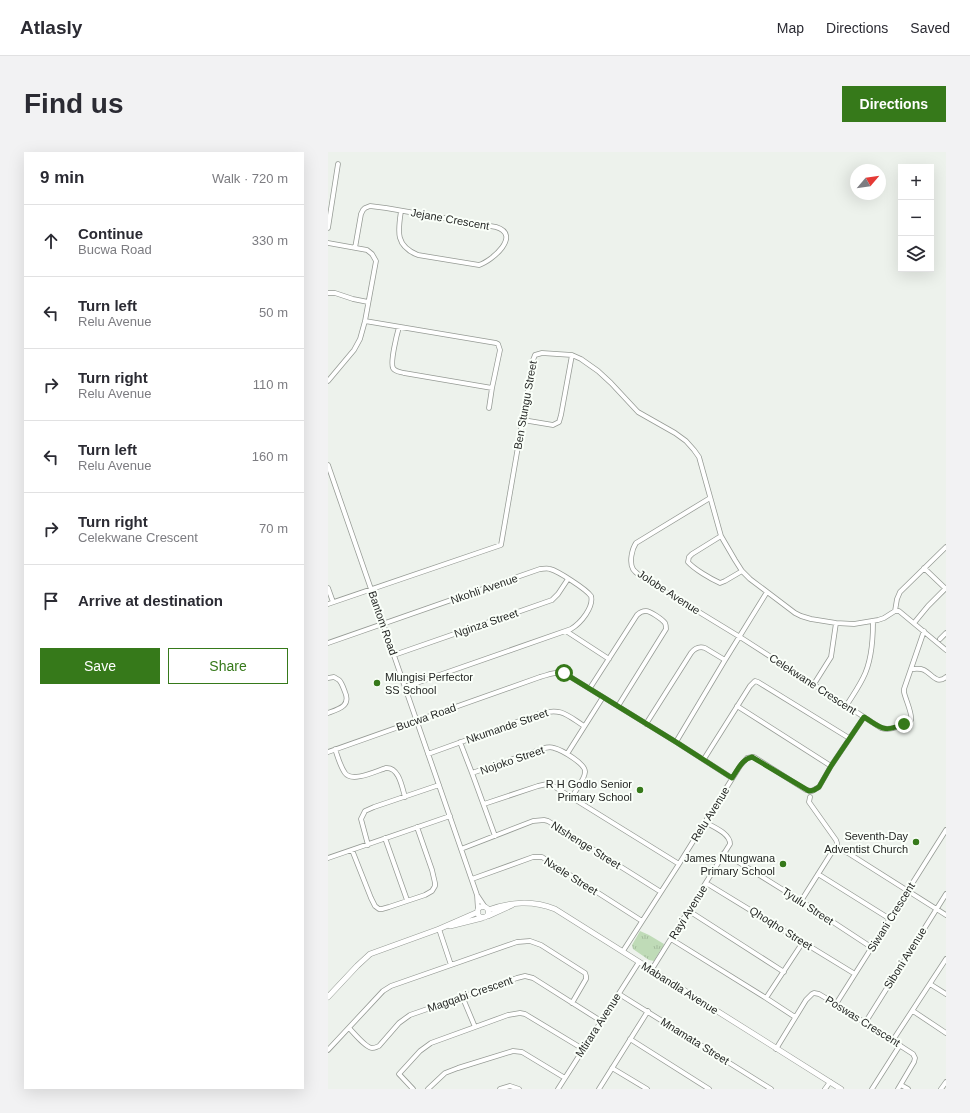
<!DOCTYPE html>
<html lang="en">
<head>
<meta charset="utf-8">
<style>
	:root { --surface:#fff; --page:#f2f2f3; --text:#2b2b33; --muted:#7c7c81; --line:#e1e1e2; --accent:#36791a }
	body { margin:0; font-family:Arial,sans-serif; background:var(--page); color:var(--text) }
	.controls { position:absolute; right:12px; top:12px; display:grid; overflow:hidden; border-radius:0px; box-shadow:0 4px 16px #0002 }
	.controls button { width:36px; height:36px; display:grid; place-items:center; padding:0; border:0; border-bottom:1px solid var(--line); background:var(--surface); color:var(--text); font:20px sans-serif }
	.compass { position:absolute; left:522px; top:12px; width:36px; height:36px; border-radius:50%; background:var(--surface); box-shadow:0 4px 16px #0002; rotate:61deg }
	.stop { position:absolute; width:12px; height:12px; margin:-9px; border:3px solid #36791a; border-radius:50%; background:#fff }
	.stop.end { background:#36791a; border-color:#fff; box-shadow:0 1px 4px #0008 }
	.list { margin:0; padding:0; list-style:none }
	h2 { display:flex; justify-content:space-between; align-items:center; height:52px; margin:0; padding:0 16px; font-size:17px }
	h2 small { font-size:13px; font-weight:400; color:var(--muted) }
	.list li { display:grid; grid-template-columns:26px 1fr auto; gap:12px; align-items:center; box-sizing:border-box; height:72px; padding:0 16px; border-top:1px solid var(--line) }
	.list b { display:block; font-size:15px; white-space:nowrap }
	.list p { margin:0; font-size:13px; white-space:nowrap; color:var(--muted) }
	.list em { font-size:13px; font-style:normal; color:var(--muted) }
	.actions { display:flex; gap:8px; padding:12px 16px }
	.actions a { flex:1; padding:9px 0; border:1px solid var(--accent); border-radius:0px; text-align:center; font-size:14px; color:var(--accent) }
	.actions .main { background:var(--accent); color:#fff }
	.icon { flex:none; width:22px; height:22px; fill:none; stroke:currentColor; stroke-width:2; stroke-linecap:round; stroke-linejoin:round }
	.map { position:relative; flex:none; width:618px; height:937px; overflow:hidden; border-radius:0px }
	header { display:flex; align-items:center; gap:24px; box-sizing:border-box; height:56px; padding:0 20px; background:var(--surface); border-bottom:1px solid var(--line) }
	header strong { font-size:19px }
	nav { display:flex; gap:22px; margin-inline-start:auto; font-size:14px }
	.intro { display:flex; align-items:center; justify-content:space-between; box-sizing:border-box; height:96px; padding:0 24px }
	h1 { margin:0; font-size:28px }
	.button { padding:10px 18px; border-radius:0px; background:var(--accent); color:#fff; font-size:14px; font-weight:700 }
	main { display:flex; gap:24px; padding:0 24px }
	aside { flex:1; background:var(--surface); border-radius:0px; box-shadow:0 4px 16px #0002 }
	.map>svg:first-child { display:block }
	.grass { fill:url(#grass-tufts) }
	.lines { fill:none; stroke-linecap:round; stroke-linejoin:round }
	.minor-casing { stroke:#969b95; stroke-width:5.5 }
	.tertiary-casing { stroke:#969b95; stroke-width:6 }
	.minor { stroke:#fff; stroke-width:4 }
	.tertiary { stroke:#fff; stroke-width:5 }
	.route { stroke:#36791a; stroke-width:5 }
	.poi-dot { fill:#36791a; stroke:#fafff9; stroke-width:1.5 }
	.labels { text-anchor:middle; stroke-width:4; stroke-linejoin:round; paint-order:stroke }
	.street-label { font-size:11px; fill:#252725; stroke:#fafff9 }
	.poi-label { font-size:11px; fill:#252725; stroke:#fafff9; text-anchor:end }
</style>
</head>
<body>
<header>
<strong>Atlasly</strong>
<nav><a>Map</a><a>Directions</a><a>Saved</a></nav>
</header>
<div class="intro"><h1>Find us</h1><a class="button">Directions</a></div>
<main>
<aside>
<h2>9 min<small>Walk · 720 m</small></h2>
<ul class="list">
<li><svg class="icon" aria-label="ahead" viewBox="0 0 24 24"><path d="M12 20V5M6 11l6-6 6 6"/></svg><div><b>Continue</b><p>Bucwa Road</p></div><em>330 m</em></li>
<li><svg class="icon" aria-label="left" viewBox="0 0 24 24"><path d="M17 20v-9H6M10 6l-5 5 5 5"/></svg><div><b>Turn left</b><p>Relu Avenue</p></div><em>50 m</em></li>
<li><svg class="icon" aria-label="right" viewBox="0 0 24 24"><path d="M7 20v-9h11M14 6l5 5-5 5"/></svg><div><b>Turn right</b><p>Relu Avenue</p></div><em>110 m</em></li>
<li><svg class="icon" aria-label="left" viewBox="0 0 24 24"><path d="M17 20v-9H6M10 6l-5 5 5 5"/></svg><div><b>Turn left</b><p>Relu Avenue</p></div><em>160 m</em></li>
<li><svg class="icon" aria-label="right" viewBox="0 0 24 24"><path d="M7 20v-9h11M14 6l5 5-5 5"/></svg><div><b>Turn right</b><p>Celekwane Crescent</p></div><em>70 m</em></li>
<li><svg class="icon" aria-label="arrive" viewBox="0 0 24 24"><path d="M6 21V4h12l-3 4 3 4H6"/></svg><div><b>Arrive at destination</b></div></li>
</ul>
<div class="actions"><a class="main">Save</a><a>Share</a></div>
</aside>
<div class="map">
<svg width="618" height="937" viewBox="0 0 618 937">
	<defs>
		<pattern id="grass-tufts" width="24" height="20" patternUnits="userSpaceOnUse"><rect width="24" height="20" fill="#bfdbb7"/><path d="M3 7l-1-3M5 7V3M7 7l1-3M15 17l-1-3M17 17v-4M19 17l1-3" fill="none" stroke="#a4bc9d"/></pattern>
	</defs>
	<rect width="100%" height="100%" fill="#edf2ec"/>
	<path class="grass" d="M312 779 321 783 336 792 334 797H333L326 809 321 808 305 797 304 793Z"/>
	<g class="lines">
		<g class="minor-casing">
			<path id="minor" d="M0 76 10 12
				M0 91 39 98 44 102 48 109 37 169 32 187 26 198 0 229
				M27 96 33 62 35 58 37 56 42 54 58 56 168 75C194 83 164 109 151 113L90 103C67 94 70 79 73 59
				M0 141H7L25 147 40 150
				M37 169 168 191 170 192 172 198 164 236 161 256
				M71 175C69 182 62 210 65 216 67 220 73 220 76 221L164 236
				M195 268 225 273 231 270 233 263 244 203
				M0 313 149 743 157 755
				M382 346 308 391C304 397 301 410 305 417 306 419 310 422 312 424L412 485 553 576C560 578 565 577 572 574 575 573 581 571 583 568 585 563 577 546 576 540V537L596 479
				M393 384 364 402 361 405 360 410C366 417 383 427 392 431L397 429 414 419
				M596 416 618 437
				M0 436 5 450
				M0 452 173 393 205 208 207 203 214 201 244 203 253 207 270 219 283 231 310 260 347 281 358 289 366 298 371 305 393 384 407 408 414 419 422 427 467 461 473 464 483 467 508 471 526 472 550 468 556 466 567 459H571L618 498
				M567 459 569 447 572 440 618 395
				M586 471 600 454 618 436
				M238 479 281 507
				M612 487 618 481
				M0 491 212 417C215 417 219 416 222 417 230 419 258 437 263 444 266 455 253 471 243 477L77 535
				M66 503 224 448 230 442 240 427
				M583 517C587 517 592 516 596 518 604 522 609 533 618 525
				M0 526 6 525 11 528C14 531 15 535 17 540 23 554 11 557 0 561
				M486 532 503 505 508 471
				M262 536 309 463C311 461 314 459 318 459 322 459 334 467 337 471 338 473 338 474 338 477L290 554
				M409 554 503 614
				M518 554C524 545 530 536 535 526 544 509 545 488 545 470
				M318 572 363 501C367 496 371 494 377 496L397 508
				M132 590 144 621 167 684
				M348 590 397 508 439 440
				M7 597C10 605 12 614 17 621 24 631 48 619 58 616 71 615 74 635 77 645
				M0 600 212 525C220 523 228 519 236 521L348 590 404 626
				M100 602 211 562C233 555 239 563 256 574
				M239 602 275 545
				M376 607 422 534 427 529 430 530 521 586
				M144 621 211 598C216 596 221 594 226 596 234 598 258 612 257 620 257 627 247 639 244 645
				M482 645 481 650 508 688 509 691 508 696
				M156 652 210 634 219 632H222L351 712
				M57 686 79 748
				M40 693 33 667 37 659 46 655 111 633
				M133 697 205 669 216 668 220 669 333 740
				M24 698 43 746 47 754 51 757H54L61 755 97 743 104 739 107 734V731L104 718 89 675
				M396 701 473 749 543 795
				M0 706 122 664
				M490 722 562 767
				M144 727 205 705H214L314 769
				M378 731 527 822
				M149 743 150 758
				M473 749 504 700 509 696 520 701 618 763
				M361 759 456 820
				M111 777 123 813
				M343 787 438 846 467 865
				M295 799 351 712 412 614 419 606 424 605H426L478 638 484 639 491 635 503 614 536 565
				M324 817 402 692C402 681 385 675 377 670
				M602 832 618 842
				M291 842 443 937
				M134 844 147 875
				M438 846 475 790
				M508 852 618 678
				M585 859 618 881
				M537 871 618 742
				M21 876C26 881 38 896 44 896 47 896 48 895 51 894L71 871 82 863 189 826 197 824 205 826 273 869
				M302 887 381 937
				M565 888 618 807
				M448 897 478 848 484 842 486 841 491 842 508 852 585 902 587 906 586 910 570 937
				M0 898 55 839 63 834 189 790 202 789 213 793 257 821 258 824V827L244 851
				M284 916 319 937
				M573 933 580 937
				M85 937 71 922 92 899 103 891 180 863 192 861 197 862 255 897
				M100 937 117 921 130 916 185 899 194 900 237 926
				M172 937 182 934 191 937
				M230 937 311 810
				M271 937 320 859
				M497 937 502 930
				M544 937 572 893
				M613 937 618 930"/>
		</g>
		<g class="tertiary-casing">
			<path id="tertiary" d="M149.5 760a5.5 5.5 0 1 1 11 0a5.5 5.5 0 1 1-11 0Z
				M160 758C183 750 204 748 227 757L513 937
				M160 764 184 753
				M122 774 154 766
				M0 845 29 814 42 802 111 777 150 760"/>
		</g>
		<use href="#minor" class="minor"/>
		<use href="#tertiary" class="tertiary"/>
	</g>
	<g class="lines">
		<path class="route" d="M236 521 348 590 404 626C409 619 414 607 424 605L481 639 486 638 491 635 503 614 536 565C554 576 555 581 576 572"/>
	</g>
	<g class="poi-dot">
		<circle cx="49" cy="531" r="4"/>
		<circle cx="312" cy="638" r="4"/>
		<circle cx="588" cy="690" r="4"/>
		<circle cx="455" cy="712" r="4"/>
	</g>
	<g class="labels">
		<g class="street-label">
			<text transform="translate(122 67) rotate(10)" y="4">Jejane Crescent</text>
			<text transform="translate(197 253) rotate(-80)" y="4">Ben Stungu Street</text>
			<text transform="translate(156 437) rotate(-19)" y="4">Nkohli Avenue</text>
			<text transform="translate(341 440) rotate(33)" y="4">Jolobe Avenue</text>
			<text transform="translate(55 471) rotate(71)" y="4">Bantom Road</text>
			<text transform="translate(158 471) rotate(-19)" y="4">Nginza Street</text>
			<text transform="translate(485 532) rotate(33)" y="4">Celekwane Crescent</text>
			<text transform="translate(98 565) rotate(-19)" y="4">Bucwa Road</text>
			<text transform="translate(179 574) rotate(-19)" y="4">Nkumande Street</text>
			<text transform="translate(184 608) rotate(-19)" y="4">Nojoko Street</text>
			<text transform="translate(382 662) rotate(-58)" y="4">Relu Avenue</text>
			<text transform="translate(258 693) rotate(32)" y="4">Ntshenge Street</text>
			<text transform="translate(243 724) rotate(32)" y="4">Nxele Street</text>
			<text transform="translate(480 754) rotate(33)" y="4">Tyulu Street</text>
			<text transform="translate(360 760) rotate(-58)" y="4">Rayi Avenue</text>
			<text transform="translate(563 765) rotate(-58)" y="4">Siwani Crescent</text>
			<text transform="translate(453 776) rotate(32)" y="4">Qhoqho Street</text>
			<text transform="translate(577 806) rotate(-58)" y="4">Siboni Avenue</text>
			<text transform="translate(352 836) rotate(32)" y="4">Mabandla Avenue</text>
			<text transform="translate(142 842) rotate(-19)" y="4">Magqabi Crescent</text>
			<text transform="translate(535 869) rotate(32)" y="4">Poswas Crescent</text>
			<text transform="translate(270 873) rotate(-57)" y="4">Mtirara Avenue</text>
			<text transform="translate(367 889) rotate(32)" y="4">Mnamata Street</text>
		</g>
		<g class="poi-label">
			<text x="57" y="529" text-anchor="start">Mlungisi Perfector<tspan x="57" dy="13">SS School</tspan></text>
			<text x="304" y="636">R H Godlo Senior<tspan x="304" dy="13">Primary School</tspan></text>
			<text x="580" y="688">Seventh-Day<tspan x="580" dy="13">Adventist Church</tspan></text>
			<text x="447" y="710">James Ntungwana<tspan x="447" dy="13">Primary School</tspan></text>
		</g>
	</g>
</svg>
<div class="controls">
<button>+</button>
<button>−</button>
<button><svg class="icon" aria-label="layers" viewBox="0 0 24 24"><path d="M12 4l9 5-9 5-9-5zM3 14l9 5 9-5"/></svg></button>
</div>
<svg class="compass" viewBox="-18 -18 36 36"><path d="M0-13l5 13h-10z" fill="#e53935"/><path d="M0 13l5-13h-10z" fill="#7c7c81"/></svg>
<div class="stop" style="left:236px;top:521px"></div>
<div class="stop end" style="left:576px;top:572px"></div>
</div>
</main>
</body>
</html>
